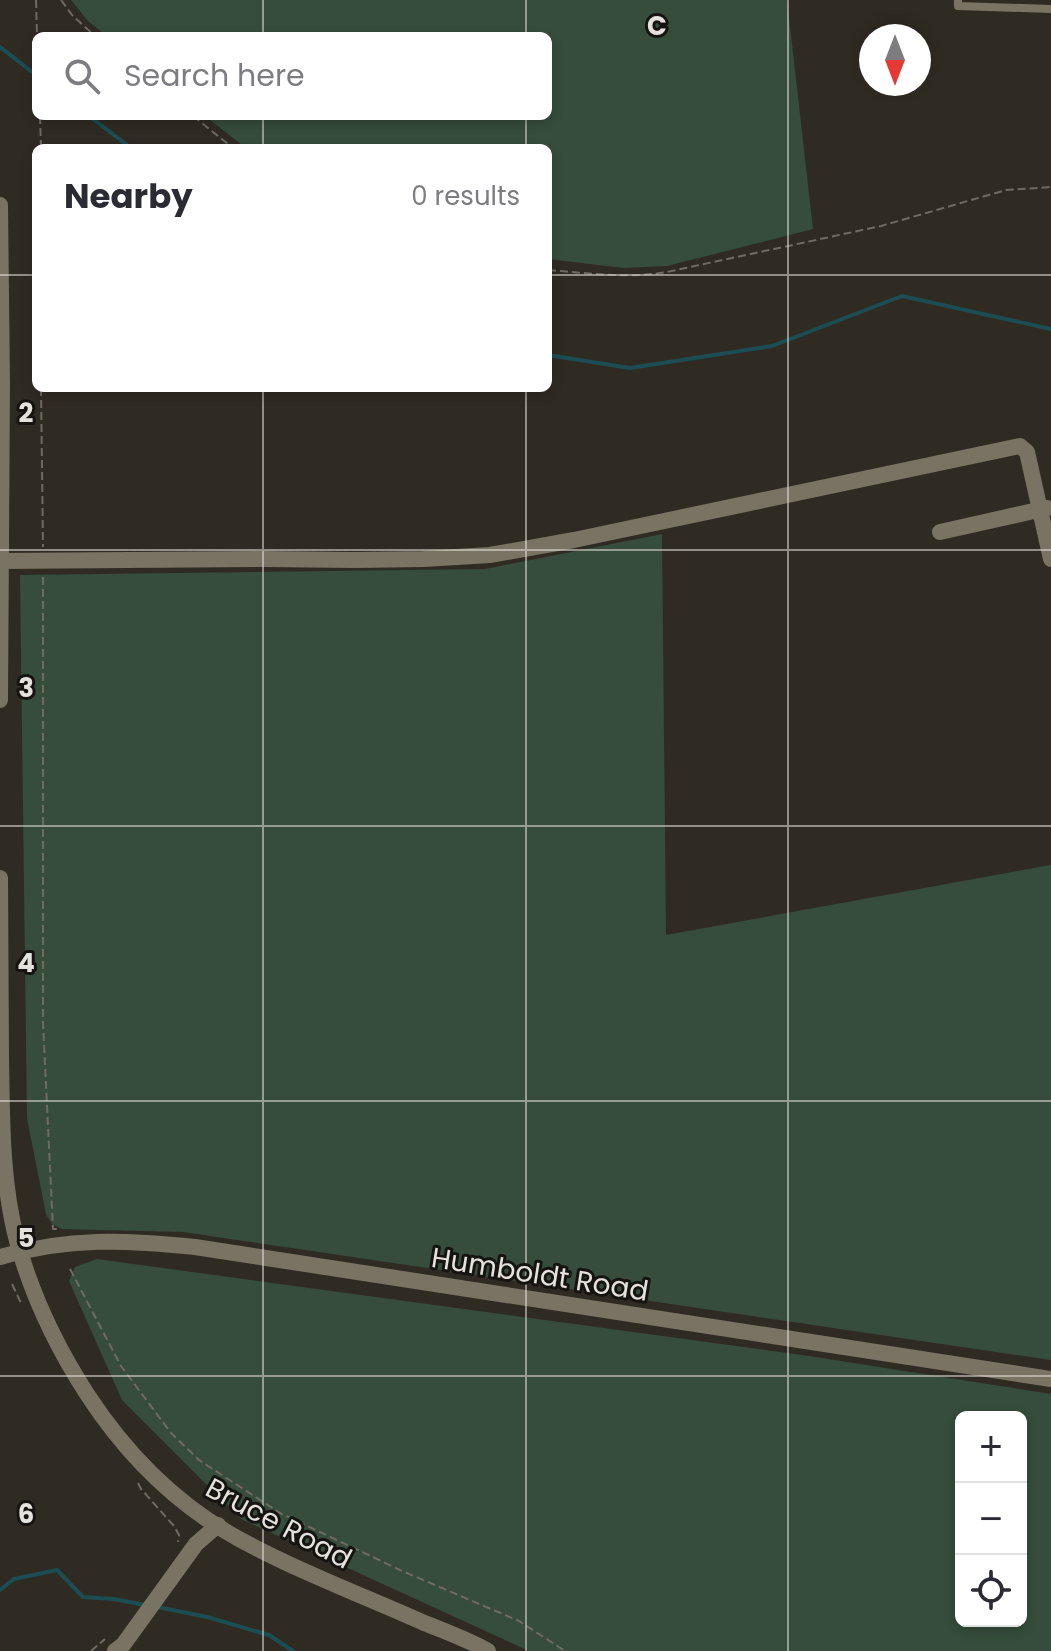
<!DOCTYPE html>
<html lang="en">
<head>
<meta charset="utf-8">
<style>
	:root { --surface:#fff; --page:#f7f7f7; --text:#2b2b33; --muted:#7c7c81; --line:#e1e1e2 }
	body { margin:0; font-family:Poppins,sans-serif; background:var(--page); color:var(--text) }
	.controls { position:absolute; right:24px; bottom:24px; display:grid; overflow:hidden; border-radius:12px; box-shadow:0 4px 12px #0003 }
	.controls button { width:72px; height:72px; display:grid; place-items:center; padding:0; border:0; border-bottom:2px solid var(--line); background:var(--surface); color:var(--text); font:40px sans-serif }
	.compass { position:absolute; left:859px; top:24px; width:72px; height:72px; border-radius:50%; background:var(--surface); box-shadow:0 4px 12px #0003; rotate:180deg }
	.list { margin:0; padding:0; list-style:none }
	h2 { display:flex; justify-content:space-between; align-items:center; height:104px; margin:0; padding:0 32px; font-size:34px }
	h2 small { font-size:26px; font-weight:400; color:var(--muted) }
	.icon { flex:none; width:44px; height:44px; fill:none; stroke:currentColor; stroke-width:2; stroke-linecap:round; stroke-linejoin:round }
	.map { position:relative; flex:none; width:1051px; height:1651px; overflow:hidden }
	.search { position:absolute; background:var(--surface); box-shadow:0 4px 12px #0003; left:32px; top:32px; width:520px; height:88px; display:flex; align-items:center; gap:20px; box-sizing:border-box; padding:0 28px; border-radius:12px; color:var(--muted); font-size:30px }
	.panel { position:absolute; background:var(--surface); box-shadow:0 4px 12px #0003; left:32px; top:144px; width:520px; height:248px; border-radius:12px }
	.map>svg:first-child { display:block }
	.green { fill:#364d3b; fill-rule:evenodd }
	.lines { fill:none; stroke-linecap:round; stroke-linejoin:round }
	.stream { stroke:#1b4d52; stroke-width:4 }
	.path { stroke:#6f6a62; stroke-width:2; stroke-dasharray:8 4; stroke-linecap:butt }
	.service { stroke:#787363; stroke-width:8 }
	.minor { stroke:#787363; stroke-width:16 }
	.tertiary { stroke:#787363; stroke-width:16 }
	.grid { fill:none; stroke:#e5e2dc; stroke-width:2; stroke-opacity:0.55 }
	.labels { text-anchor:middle; stroke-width:6; stroke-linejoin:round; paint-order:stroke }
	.street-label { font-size:28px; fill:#e5e2dc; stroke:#161410 }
	.grid-label { font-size:26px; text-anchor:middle; font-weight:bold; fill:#e5e2dc; stroke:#161410; stroke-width:6; stroke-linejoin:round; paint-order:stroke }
</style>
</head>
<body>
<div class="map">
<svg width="1051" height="1651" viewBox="0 0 1051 1651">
	<rect width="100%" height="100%" fill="#302b22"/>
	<path class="green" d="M71 0H787L813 229 667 266 623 268 548 259V148H246L205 116H548V36H107L88 21Z
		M662 534 666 935 1051 865V1360L183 1232 62 1229 52 1224 46 1214 27 1118 20 575 485 569Z
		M97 1259 809 1356 1051 1394V1651H529L241 1519 122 1400 69 1281 75 1267ZM961 1417H1021V1621H961Z"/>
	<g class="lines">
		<path class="stream" d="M0 47 36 75
			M89 116 131 148
			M548 355 630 368 772 346 902 296 1051 329
			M0 1590 14 1579 57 1570 83 1597 114 1599 145 1605
			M157 1607 207 1617 269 1635 293 1651"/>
		<path class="path" d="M36 0 37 36
			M61 0 72 15 95 36
			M40 116 41 148
			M193 116 233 148
			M548 270C588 273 628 279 667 272L881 226 1006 190 1051 187
			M41 388 43 547
			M43 577V1023L53 1229H59
			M70 1269 121 1366 171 1433 199 1460 280 1513 400 1570 519 1621 565 1651
			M12 1284 22 1305
			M138 1483 141 1489 174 1526 179 1535 178 1542
			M91 1651 105 1639"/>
		<path class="service" d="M958 0V6L1051 9"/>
		<path class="minor" d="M940 532 1047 508
			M1 561 264 559 355 560 424 559 490 555 574 540 1020 446 1027 452 1051 559
			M0 1257C69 1237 125 1240 195 1247L1051 1379
			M115 1651 123 1645 196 1544 218 1525"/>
		<path class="tertiary" d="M0 205 2 384 0 700
			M0 878C0 936 1 995 1 1054 2 1116 1 1180 17 1241 32 1296 56 1346 87 1394 126 1454 177 1505 239 1539 298 1571 361 1595 422 1622 444 1631 467 1639 488 1651"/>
	</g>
	<path class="grid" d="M263 0V36M526 0V36M788 0V1651M263 116V148M526 116V148M0 275H36M548 275H1051M263 388V1651M526 388V1651M0 550H1051M0 826H1051M0 1101H1051M0 1376H1051"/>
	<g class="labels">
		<g class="street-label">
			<text transform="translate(540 1274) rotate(9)" y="10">Humboldt Road</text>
			<text transform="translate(279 1523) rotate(28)" y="10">Bruce Road</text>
		</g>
	</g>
	<g class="grid-label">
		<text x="657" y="35">C</text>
		<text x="26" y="422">2</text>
		<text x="26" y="697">3</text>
		<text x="26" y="972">4</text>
		<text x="26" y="1247">5</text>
		<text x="26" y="1523">6</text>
	</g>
</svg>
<div class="controls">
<button>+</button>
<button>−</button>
<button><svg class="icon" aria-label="locate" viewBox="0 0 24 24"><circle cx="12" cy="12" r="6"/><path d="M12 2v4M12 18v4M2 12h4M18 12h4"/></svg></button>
</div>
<svg class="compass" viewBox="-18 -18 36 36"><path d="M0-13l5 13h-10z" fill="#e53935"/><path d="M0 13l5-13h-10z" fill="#7c7c81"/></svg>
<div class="search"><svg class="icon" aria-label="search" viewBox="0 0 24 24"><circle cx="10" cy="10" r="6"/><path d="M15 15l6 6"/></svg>Search here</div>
<section class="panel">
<h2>Nearby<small>0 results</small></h2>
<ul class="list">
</ul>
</section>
</div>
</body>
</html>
